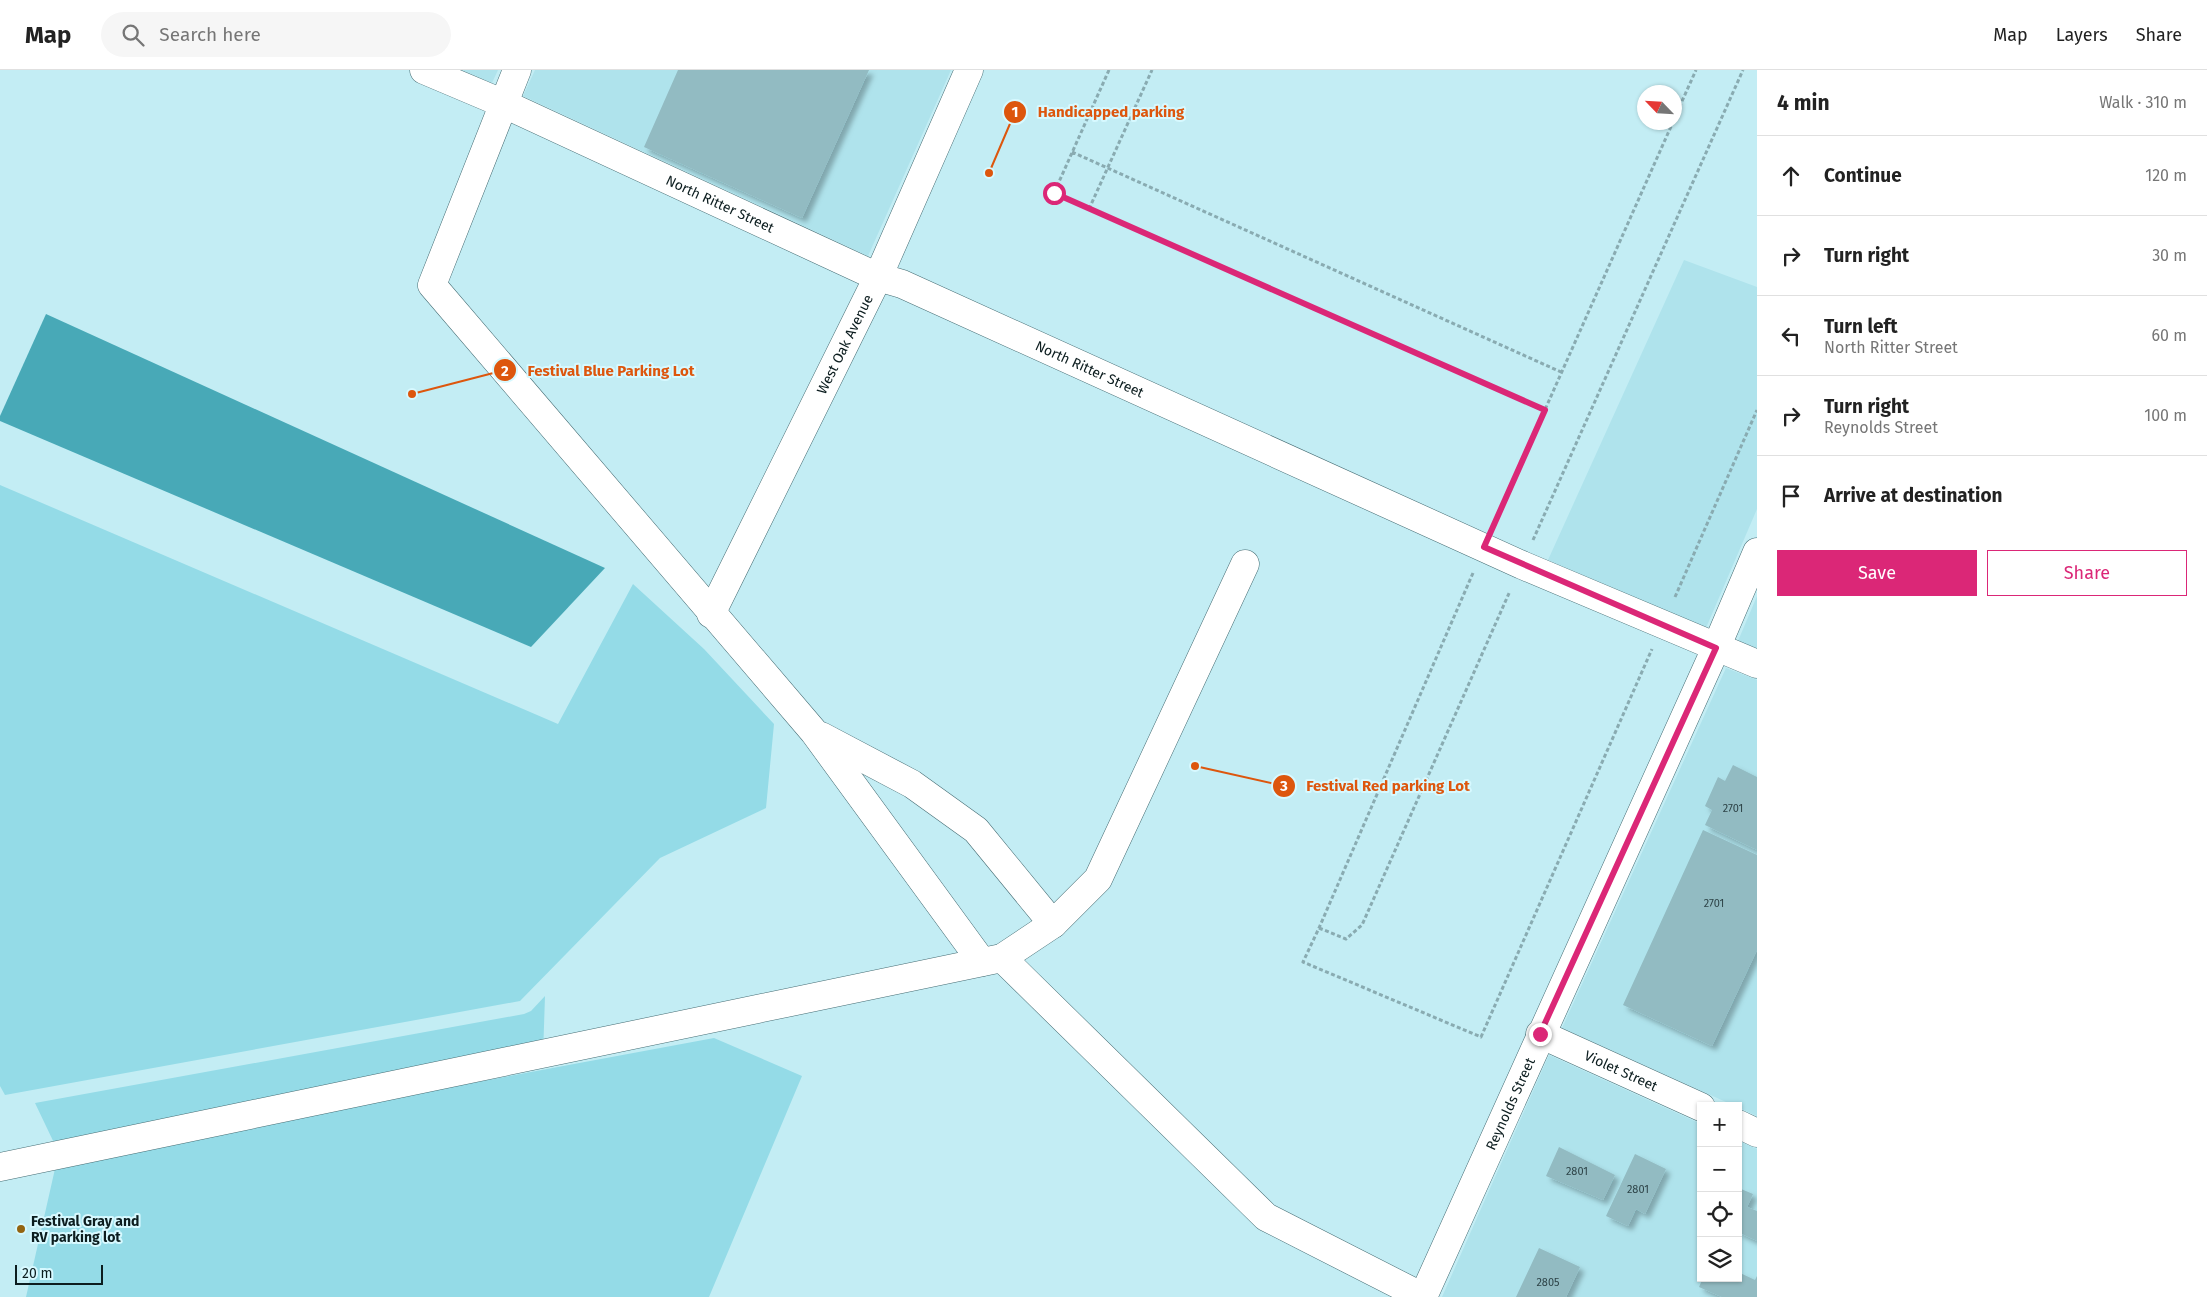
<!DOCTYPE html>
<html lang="en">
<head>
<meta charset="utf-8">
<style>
	:root { --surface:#fff; --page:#f6f6f6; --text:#222; --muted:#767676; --line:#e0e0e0; --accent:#db2777 }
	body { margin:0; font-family:"Fira Sans",sans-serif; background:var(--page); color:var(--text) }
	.controls { position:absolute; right:15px; bottom:15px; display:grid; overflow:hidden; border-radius:0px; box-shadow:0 1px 4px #0004 }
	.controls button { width:45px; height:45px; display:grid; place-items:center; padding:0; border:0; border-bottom:1px solid var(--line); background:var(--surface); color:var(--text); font:25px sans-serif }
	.compass { position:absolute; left:1637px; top:15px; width:45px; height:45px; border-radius:50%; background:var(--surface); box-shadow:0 1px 4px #0004; rotate:295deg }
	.scale { position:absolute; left:15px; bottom:12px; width:88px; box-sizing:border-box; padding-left:5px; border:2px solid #0c1d1f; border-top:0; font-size:14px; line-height:18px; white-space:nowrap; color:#0c1d1f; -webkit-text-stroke:4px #d7f9ff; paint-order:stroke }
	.stop { position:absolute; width:15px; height:15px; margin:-11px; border:4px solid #db2777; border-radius:50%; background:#fff }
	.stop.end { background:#db2777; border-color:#fff; box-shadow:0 1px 5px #0008 }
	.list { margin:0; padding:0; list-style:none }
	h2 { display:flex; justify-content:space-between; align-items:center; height:65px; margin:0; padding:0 20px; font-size:21px }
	h2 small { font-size:16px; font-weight:400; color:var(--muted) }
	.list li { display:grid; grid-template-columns:32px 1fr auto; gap:15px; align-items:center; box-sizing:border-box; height:80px; padding:0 20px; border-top:1px solid var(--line) }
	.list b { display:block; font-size:19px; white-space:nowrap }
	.list p { margin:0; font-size:16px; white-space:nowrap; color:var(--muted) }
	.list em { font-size:16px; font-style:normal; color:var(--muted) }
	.actions { display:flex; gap:10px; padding:15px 20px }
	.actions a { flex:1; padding:11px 0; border:1px solid var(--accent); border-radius:0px; text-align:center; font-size:18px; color:var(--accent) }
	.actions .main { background:var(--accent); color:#fff }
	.icon { flex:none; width:28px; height:28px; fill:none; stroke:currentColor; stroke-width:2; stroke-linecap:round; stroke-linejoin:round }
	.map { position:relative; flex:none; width:1757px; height:1227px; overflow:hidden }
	header { display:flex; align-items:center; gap:30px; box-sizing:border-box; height:70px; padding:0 25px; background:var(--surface); border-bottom:1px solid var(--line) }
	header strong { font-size:24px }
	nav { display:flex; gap:28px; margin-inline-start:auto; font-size:18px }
	.search { width:350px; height:45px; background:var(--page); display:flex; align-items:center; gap:12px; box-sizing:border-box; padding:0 18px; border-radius:28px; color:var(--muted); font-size:19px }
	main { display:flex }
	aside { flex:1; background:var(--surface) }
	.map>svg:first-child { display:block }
	.built { fill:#afe3ec }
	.green { fill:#94dbe7 }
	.water { fill:#48a9b7 }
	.building { fill:#92bbc2; filter:url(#shadow) }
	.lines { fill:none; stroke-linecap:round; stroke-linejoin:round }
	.minor-casing { stroke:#456c73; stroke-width:29 }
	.major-casing { stroke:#456c73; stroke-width:29 }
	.path { stroke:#89abb1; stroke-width:3; stroke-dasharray:4 2.5; stroke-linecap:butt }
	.minor { stroke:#fff; stroke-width:28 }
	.major { stroke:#fff; stroke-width:28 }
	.route { stroke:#db2777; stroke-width:6 }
	.poi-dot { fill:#936411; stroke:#d7f9ff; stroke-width:2 }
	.labels { text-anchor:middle; stroke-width:4; stroke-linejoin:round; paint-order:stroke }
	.number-label { font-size:11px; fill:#2e4448 }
	.street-label { font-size:14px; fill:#0c1d1f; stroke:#d7f9ff }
	.poi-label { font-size:14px; font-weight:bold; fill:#0c1d1f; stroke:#d7f9ff; text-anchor:start }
	.leader { fill:none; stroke:#dd560d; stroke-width:2 }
	.callout-dot { fill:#dd560d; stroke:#d7f9ff; stroke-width:2 }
	.mark-label { font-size:15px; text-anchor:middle; font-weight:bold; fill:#fff }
	.callout-label { font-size:15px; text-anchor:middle; font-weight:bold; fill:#dd560d; stroke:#d7f9ff; stroke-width:4; stroke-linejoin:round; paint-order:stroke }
</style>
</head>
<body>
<header>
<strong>Map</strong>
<div class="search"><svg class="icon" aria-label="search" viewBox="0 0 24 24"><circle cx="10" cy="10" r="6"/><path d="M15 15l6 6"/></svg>Search here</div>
<nav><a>Map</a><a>Layers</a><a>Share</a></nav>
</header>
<main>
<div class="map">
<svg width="1757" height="1227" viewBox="0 0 1757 1227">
	<defs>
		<filter id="shadow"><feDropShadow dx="4.5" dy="4.5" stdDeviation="2.5" flood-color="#0004"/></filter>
	</defs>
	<rect width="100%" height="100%" fill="#c3edf4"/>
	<path class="built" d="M462 0H498L492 13Z
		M535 0H951L868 186 523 26Z
		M1684 190 1757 217V439L1706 558 1548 490Z
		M1757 526V578L1738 571Z
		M1726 598 1757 610V1046L1562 958Z
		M1549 985 1701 1054V1208H1738V1071L1757 1079V1227H1442Z"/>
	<path class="green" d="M0 415 558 654 633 514 704 579 774 654 766 738 660 788 520 931 5 1025 0 1016Z
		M545 926 543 986 56 1077 35 1033 524 944 531 941Z
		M714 968 802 1006 709 1227H26L57 1090Z"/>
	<path class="water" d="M46 244 605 498 531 577 0 351V346Z"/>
	<path class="building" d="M678 0H869L802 148 644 77Z
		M1733 695 1757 707V780L1705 755 1712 740 1705 736 1718 707 1725 711Z
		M1703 760 1757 785V880L1712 976 1623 935Z
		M1559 1077 1615 1105 1603 1130 1546 1106Z
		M1635 1084 1666 1099 1645 1144 1636 1139 1628 1156 1606 1146Z
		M1741 1119 1753 1124 1747 1137 1757 1141V1171L1738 1162V1124Z
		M1539 1178 1580 1197 1566 1227H1516Z
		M1738 1202 1755 1210 1757 1206V1227H1722L1699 1217 1703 1208H1738Z"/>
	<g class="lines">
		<g class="minor-casing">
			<g id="minor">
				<path id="s1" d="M424 0 502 33 878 207 902 214 1522 495 1757 594"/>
				<path d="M517 0 432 215 814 662 982 892"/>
				<path id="s2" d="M711 544 878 207 969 0"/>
				<path d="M821 666 912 714 976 760 1053 854"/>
				<path d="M1002 888 1266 1147 1423 1227"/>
				<path id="s3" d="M1540 964 1701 1037"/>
				<path d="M1738 1054 1757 1063"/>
				<path d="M0 1097 1002 888 1053 854 1098 809 1245 494"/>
			</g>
		</g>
		<g class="major-casing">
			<g id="major">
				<path id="s4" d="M1423 1227 1716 578 1757 482"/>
			</g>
		</g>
		<path class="path" d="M1109 0 1054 123 1545 341
			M1674 49 1696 0
			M1072 82 1561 302
			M1089 139 1152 0
			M1495 452 1673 52
			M1533 470 1743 0
			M1473 503 1319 858 1303 892 1481 967 1652 579
			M1675 527 1757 340
			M1319 858 1346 869 1362 855 1510 521"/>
		<use href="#minor" class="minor"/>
		<use href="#major" class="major"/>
	</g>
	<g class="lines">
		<path class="route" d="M1054 123 1545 340 1484 477 1716 578 1540 964"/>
	</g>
	<circle class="poi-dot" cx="21" cy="1159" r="5"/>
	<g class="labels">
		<g class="number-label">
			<text x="1733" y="742">2701</text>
			<text x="1714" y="837">2701</text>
			<text x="1577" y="1105">2801</text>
			<text x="1638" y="1123">2801</text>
			<text x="1548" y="1216">2805</text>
		</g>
		<g class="street-label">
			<text dy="5" stroke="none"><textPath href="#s1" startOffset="325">North Ritter Street</textPath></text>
			<text dy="5" stroke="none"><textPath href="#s2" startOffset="301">West Oak Avenue</textPath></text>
			<text dy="5" stroke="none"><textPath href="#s1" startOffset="730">North Ritter Street</textPath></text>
			<text dy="5" stroke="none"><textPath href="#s3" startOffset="89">Violet Street</textPath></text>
			<text dy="5" stroke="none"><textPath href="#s4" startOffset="212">Reynolds Street</textPath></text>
		</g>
		<g class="poi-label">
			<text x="31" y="1156">Festival Gray and<tspan x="31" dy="16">RV parking lot</tspan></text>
		</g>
	</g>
	<path class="leader" d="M989 103L1015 42M412 324L505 300M1195 696L1284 716"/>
	<g class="callout-dot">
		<circle cx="989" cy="103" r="5"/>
		<circle cx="412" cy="324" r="5"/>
		<circle cx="1195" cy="696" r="5"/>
		<circle cx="1015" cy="42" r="12"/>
		<circle cx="505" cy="300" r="12"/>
		<circle cx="1284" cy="716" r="12"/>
	</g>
	<g class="mark-label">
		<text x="1015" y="47">1</text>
		<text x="505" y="306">2</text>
		<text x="1284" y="721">3</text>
	</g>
	<g class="callout-label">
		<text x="1111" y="47">Handicapped parking</text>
		<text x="611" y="306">Festival Blue Parking Lot</text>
		<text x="1388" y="721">Festival Red parking Lot</text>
	</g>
</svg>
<div class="controls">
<button>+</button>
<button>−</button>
<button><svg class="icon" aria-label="locate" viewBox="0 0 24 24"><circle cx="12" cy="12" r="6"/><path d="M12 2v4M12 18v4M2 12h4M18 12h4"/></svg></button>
<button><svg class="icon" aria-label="layers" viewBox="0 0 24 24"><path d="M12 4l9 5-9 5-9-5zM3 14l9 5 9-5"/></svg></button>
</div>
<svg class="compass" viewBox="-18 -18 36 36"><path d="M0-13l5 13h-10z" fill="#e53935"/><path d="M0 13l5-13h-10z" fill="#767676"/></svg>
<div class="scale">20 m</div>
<div class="stop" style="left:1054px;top:123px"></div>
<div class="stop end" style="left:1540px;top:964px"></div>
</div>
<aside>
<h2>4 min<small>Walk · 310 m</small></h2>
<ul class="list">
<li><svg class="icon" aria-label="ahead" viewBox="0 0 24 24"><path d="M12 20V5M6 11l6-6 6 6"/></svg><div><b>Continue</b></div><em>120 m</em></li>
<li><svg class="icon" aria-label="right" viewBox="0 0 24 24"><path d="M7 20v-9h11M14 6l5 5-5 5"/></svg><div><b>Turn right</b></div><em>30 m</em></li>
<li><svg class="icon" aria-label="left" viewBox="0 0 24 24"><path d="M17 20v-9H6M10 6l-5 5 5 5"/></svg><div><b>Turn left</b><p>North Ritter Street</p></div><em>60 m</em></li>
<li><svg class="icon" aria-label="right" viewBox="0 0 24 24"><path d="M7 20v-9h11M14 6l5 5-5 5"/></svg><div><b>Turn right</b><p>Reynolds Street</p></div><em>100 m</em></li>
<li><svg class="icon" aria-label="arrive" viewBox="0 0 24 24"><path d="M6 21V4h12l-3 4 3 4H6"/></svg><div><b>Arrive at destination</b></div></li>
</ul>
<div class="actions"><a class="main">Save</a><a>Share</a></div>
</aside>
</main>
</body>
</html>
